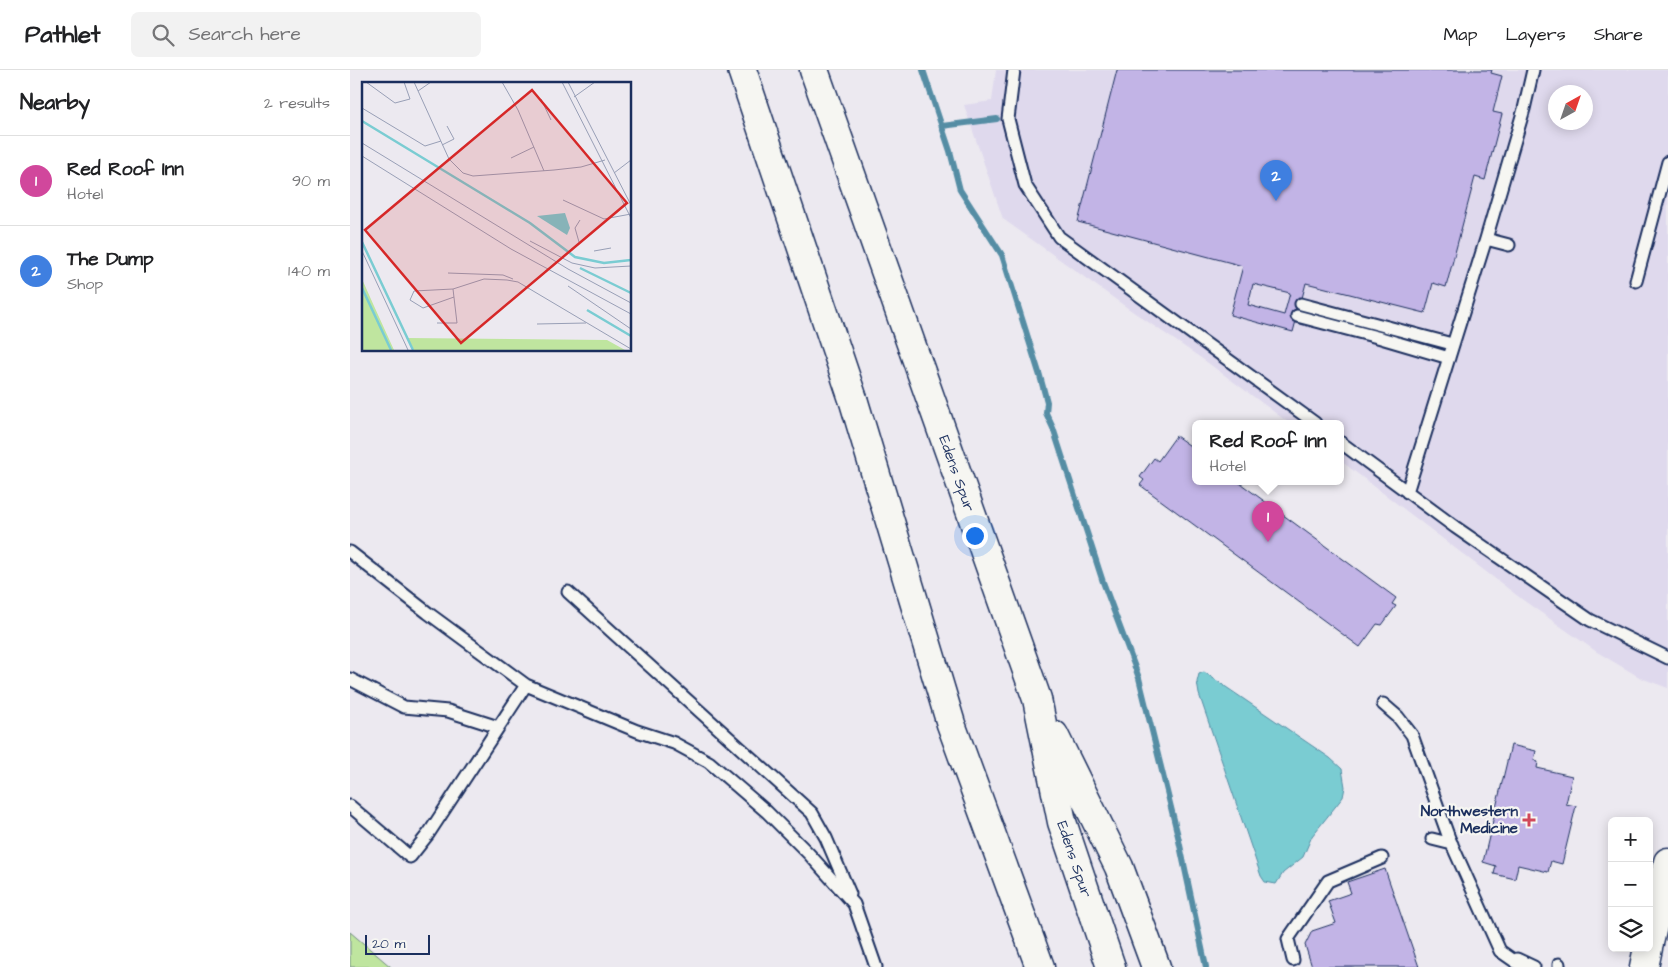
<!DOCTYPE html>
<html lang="en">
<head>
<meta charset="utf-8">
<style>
	:root { --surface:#fff; --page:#f2f2f2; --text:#202124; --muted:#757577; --line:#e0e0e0; --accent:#d1495b }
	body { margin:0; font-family:"Architects Daughter",sans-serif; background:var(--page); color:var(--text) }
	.controls { position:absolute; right:15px; bottom:15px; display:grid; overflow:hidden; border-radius:8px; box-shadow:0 2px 12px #0003 }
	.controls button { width:45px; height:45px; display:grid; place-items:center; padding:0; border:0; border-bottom:1px solid var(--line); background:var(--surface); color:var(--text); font:25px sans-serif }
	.compass { position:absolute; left:1198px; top:15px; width:45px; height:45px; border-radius:50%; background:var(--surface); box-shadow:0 2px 12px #0003; rotate:40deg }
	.scale { position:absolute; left:15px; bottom:12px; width:65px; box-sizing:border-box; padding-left:5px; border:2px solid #1b2f5e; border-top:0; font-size:14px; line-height:18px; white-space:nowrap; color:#1b2f5e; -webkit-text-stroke:4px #f6f6f2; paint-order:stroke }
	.you { position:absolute; left:624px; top:465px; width:18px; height:18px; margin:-12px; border:4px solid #fff; border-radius:50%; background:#1a73e8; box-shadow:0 0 0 8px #1a73e833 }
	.badge { display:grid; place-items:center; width:32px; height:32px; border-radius:50%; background:var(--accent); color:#fff; font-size:16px; font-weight:700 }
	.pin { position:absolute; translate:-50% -41px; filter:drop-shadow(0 1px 2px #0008) }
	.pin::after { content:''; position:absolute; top:26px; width:18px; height:15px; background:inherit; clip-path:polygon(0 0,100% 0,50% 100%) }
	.popup { position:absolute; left:842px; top:350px; width:152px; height:65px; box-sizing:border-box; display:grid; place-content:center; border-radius:8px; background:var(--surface); filter:drop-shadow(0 1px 4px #0005); font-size:16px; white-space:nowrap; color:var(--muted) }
	.popup b { font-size:19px; color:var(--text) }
	.popup::after { content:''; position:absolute; left:50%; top:100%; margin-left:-10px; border:10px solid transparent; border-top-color:var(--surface) }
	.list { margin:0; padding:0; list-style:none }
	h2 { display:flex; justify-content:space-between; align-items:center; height:65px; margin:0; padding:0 20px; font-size:21px }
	h2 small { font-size:16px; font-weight:400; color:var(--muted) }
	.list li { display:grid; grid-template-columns:32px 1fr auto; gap:15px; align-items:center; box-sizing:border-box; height:90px; padding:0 20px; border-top:1px solid var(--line) }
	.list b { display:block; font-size:19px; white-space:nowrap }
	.list p { margin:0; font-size:16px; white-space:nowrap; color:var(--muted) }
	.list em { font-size:16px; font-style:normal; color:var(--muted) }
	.icon { flex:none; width:28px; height:28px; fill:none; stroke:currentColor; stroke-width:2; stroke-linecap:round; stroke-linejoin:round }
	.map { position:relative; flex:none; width:1318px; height:897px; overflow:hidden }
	header { display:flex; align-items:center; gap:30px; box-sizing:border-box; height:70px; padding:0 25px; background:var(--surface); border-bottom:1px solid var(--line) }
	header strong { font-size:24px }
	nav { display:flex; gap:28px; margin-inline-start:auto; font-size:18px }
	.search { width:350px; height:45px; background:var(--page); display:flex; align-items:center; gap:12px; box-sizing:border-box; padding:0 18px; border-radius:8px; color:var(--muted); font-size:19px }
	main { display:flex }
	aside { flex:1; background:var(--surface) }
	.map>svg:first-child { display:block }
	.built { fill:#dfd9ed; fill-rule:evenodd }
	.green { fill:#bfe59f; stroke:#6d8a7e }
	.water { fill:#7accd2; stroke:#548da4 }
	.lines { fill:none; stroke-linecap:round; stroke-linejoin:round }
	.stream { stroke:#548da4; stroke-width:6 }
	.building { fill:#c2b4e6; stroke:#1b2f5e; fill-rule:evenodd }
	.service-casing { stroke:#1b2f5e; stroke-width:15 }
	.primary-casing { stroke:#1b2f5e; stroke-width:31 }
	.motorway-casing { stroke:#1b2f5e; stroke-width:31 }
	.service { stroke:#f6f6f2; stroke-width:11 }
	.primary { stroke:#f6f6f2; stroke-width:28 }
	.motorway { stroke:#f6f6f2; stroke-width:28 }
	.poi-dot { fill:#d1495b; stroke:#f6f6f2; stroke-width:2 }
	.labels { text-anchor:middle; stroke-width:4.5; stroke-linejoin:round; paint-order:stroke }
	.street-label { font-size:15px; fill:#1b2f5e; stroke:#f6f6f2 }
	.poi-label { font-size:15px; font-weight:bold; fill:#1b2f5e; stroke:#f6f6f2; text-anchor:end }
	.inset-river { fill:none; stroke:#7accd2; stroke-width:2.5 }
	.inset-road { fill:none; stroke:#989fb6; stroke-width:1 }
	.view { fill:#d62828; fill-opacity:0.15; stroke:#d62828; stroke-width:2.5 }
	.inset-edge { fill:none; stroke:#1b2f5e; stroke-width:2.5 }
</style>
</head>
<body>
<header>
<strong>Pathlet</strong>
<div class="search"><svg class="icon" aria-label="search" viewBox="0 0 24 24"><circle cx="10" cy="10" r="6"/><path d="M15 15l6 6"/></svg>Search here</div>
<nav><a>Map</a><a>Layers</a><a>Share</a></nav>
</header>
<main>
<aside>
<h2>Nearby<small>2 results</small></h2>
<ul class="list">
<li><span class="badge" style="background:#d1479c">1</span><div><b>Red Roof Inn</b><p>Hotel</p></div><em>90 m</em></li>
<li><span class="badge" style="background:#3f7fe0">2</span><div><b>The Dump</b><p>Shop</p></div><em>140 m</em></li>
</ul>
</aside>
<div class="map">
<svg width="1318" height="897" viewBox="0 0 1318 897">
	<rect width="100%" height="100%" fill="#ece9f0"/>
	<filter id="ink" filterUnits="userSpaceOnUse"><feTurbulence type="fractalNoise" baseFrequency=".02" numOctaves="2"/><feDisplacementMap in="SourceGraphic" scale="10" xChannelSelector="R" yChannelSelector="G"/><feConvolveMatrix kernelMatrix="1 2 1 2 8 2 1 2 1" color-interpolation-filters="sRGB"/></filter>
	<g filter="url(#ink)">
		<path class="built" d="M646 0H1318V618L1291 608 1247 582 1173 530 991 391 990 353H939L854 290 779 239 653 149 614 35 642 31ZM1206 22H1236V52H1206Z"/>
		<path class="green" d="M0 862 41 897H0Z"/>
		<path class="water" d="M854 602 980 688 992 699 995 717 993 727 962 766 953 787 933 803 926 814 915 812 911 806 849 624 847 612 849 604Z"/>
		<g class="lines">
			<path class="stream" d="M573 0 600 81 610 120 652 185 690 306 697 332 696 343 703 358 753 512 789 608 828 766 856 897
				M592 56 647 49"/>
		</g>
		<path class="building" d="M767 0H1142L1141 3 1152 6 1143 42 1152 44 1135 110 1125 107 1096 217 1083 213 1075 243 956 213 943 262 880 245 893 196 728 152ZM903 214 940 223 934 245 898 235Z
			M826 366 846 380V411H887L1046 528 1042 534 1046 536 1032 555 1027 554 1010 577 790 415 794 410 790 407 804 388 808 391Z
			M1161 675 1186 681 1184 690 1188 692 1187 698 1222 706 1216 734 1226 736 1212 794 1201 791 1198 802 1168 795 1165 809 1144 804 1146 796 1133 792Z
			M1035 799 1069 897H962L955 875 962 861 986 853 978 831 1001 823 997 812Z"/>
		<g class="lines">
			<g class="service-casing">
				<path id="service" d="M664 0 658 49 675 115 709 167 965 353
					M1136 169 1159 175
					M1286 211 1318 92
					M951 234 1102 274
					M947 246 1031 268 1099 288
					M990 372 1105 457 1240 550 1318 588
					M1057 422 1136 169 1174 39 1183 0
					M0 482 78 543 176 615
					M218 522 462 743 476 768 500 824
					M0 609 54 637 98 641 148 657
					M1033 634 1048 647 1062 665 1099 768 1150 881 1173 897
					M0 736 60 787 79 763 176 615 287 661 324 673 359 692 417 742 459 784 504 834 526 897
					M1082 769 1102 774
					M1167 889 1184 897
					M943 890 938 869 978 811 1032 788
					M1209 894V897"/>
			</g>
			<g class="primary-casing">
				<path id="primary" d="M1299 873 1318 792
					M1294 897 1298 878"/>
			</g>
			<g class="motorway-casing">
				<g id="motorway">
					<path d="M392 0 504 332 601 654 690 897"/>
					<path id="s1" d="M464 0 687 629 712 752 761 897"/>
					<path d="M704 665 769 797 806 897"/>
				</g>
			</g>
			<use href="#service" class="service"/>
			<use href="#primary" class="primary"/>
			<use href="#motorway" class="motorway"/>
		</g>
	</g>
	<path class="poi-dot" d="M1176.5 742.5h5v5h5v5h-5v5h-5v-5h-5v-5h5z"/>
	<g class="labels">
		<g class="street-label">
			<text dy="5" stroke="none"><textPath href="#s1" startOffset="428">Edens Spur</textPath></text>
			<text dy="5" stroke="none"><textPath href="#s1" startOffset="832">Edens Spur</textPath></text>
		</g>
		<g class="poi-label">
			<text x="1168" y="746">Northwestern<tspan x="1168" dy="17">Medicine</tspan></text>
		</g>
	</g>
	<g transform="translate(12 12)">
		<rect width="269" height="269" fill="#ece9f0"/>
		<path d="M0 197 12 224 32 268H0ZM46 256 245 258 263 268H52Z" fill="#bfe59f"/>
		<path d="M203 131 208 146 205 153 175 134Z" fill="#7accd2"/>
		<path class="inset-river" d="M0 39 168 141 213 175 242 181 269 178M0 160 51 268M218 186 269 211M0 206 29 268M225 228 269 254"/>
		<path class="inset-road" d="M4 0 33 21 48 17 42 0M52 0 87 77 101 91 111 94 192 88 219 85 243 78M140 0 156 28 182 89M200 0 269 136M206 0 269 123M56 9 69 0M212 15 233 0M179 17 189 38M0 26 63 64 79 59M0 61 206 187 269 221M80 63 92 57 85 44M0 74 149 167 269 232M149 76 172 65M252 91 269 78M201 118 242 137 269 132M168 159 210 181 233 186 269 184M217 160 213 146 218 138M0 169 46 268M232 169 249 166M86 191 141 193 151 197M206 204 269 247M91 207 52 209 48 218 61 226 92 215M75 241H95L91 207 122 197 145 198 156 200 269 267M175 242 224 241"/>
		<path class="view" d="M170 8 265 121 99 261 3 148Z"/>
		<rect width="269" height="269" class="inset-edge"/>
	</g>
</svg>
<div class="controls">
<button>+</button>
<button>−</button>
<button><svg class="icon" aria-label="layers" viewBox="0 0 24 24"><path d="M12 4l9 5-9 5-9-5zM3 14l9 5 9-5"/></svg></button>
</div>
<svg class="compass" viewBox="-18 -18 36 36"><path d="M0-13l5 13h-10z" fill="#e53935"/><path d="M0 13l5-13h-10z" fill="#757577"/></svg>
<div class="scale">20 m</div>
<div class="you"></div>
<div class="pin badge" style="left:918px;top:472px;background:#d1479c">1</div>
<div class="popup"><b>Red Roof Inn</b>Hotel</div>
<div class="pin badge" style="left:926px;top:131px;background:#3f7fe0">2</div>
</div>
</main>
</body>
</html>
